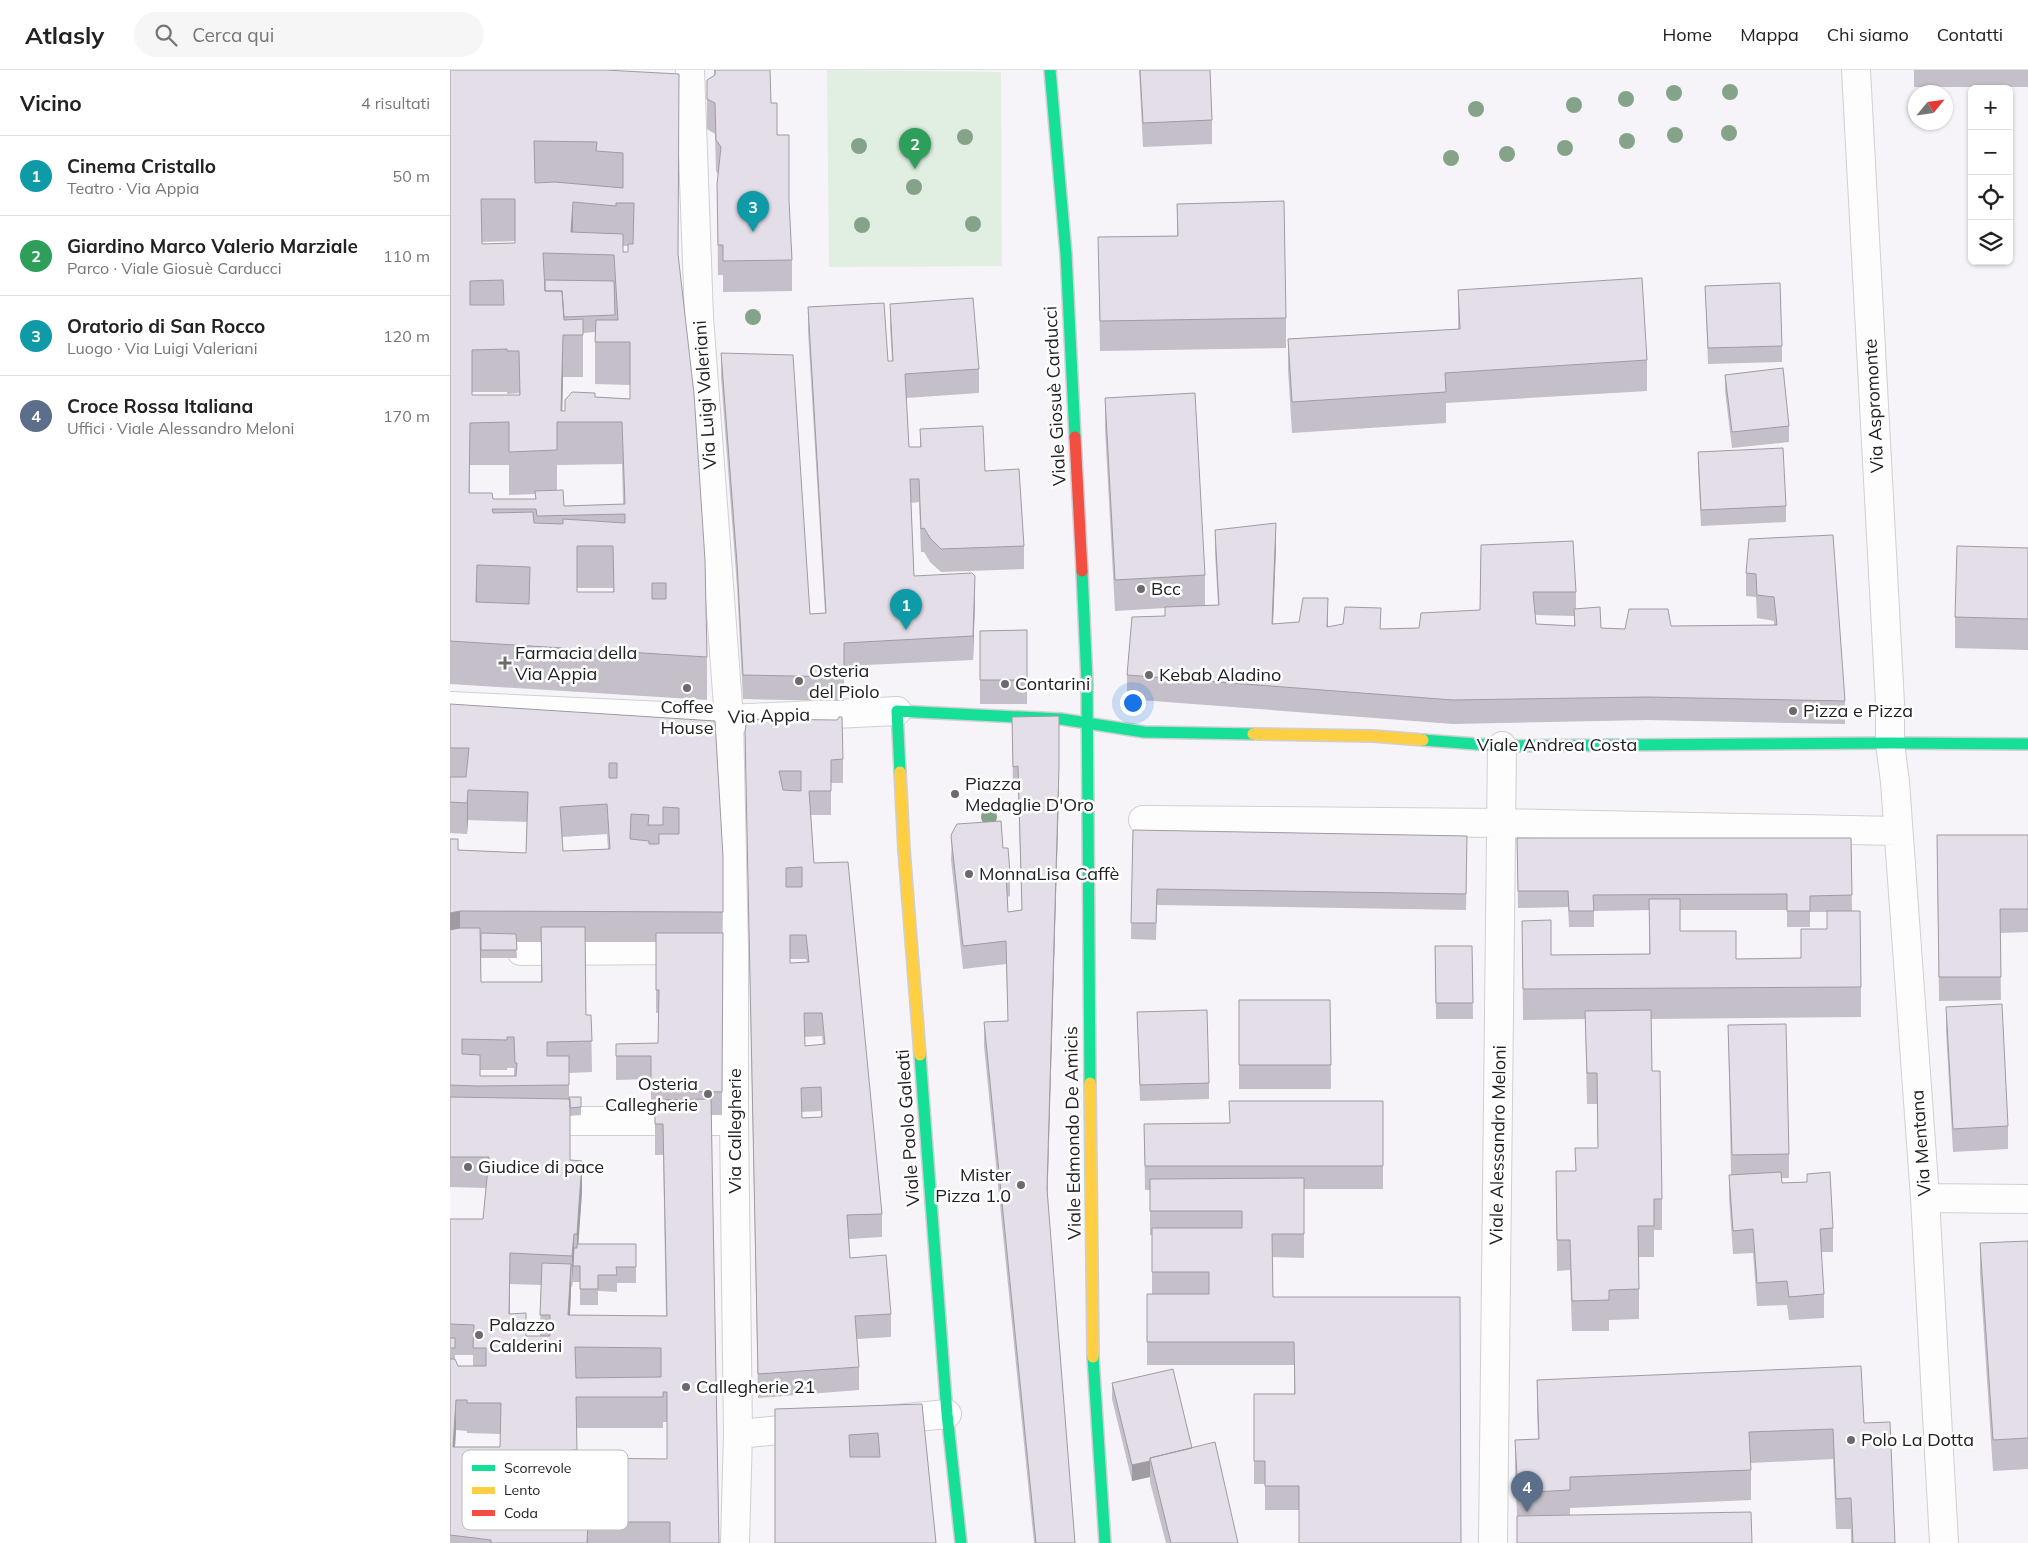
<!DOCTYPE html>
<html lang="it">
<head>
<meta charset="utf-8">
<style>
	:root { --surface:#fff; --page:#f6f6f6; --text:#222; --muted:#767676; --line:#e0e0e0; --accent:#b45309 }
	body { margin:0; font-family:Mulish,sans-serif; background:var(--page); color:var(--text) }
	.controls { position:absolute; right:15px; top:15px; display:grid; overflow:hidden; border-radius:8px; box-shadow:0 1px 4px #0004 }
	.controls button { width:45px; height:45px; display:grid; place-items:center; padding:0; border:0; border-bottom:1px solid var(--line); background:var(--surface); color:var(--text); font:25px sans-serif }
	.compass { position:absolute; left:1458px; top:15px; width:45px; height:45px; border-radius:50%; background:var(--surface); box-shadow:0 1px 4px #0004; rotate:61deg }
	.you { position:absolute; left:682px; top:632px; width:18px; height:18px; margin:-12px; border:4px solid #fff; border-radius:50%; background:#1a73e8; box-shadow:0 0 0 8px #1a73e833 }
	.badge { display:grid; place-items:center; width:32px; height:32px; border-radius:50%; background:var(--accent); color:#fff; font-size:16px; font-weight:700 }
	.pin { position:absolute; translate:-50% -41px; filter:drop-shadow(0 1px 2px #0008) }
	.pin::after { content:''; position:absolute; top:26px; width:18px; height:15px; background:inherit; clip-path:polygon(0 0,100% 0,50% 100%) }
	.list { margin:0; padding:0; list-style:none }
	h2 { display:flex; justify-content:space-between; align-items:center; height:65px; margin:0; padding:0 20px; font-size:21px }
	h2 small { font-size:16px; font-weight:400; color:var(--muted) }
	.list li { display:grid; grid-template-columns:32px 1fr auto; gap:15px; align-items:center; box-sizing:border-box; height:80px; padding:0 20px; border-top:1px solid var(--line) }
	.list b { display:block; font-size:19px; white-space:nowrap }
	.list p { margin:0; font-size:16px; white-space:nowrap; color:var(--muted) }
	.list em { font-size:16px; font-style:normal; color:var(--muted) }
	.icon { flex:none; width:28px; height:28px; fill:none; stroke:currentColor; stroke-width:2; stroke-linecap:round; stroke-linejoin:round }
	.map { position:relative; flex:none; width:1578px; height:1473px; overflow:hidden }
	header { display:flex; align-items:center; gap:30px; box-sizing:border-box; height:70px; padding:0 25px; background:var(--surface); border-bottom:1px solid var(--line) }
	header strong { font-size:24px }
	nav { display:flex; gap:28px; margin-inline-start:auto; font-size:18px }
	.search { width:350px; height:45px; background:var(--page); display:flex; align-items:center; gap:12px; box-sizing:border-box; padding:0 18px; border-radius:28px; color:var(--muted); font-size:19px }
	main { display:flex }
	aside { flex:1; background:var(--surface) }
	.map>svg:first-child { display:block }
	.green { fill:#e1eee2 }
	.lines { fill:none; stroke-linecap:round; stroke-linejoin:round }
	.street-casing { stroke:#d0cfd1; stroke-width:30 }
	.fast-casing { stroke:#d0cfd1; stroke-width:14 }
	.slow-casing { stroke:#d0cfd1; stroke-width:14 }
	.jam-casing { stroke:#d0cfd1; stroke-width:14 }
	.street { stroke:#fefdfe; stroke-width:28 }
	.fast { stroke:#16e098; stroke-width:11 }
	.slow { stroke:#ffcf43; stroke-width:11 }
	.jam { stroke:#f24e42; stroke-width:11 }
	.tree { fill:#85a389 }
	.wall { fill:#c4bfc8; fill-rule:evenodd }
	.shaded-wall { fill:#a09ba2 }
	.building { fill:#e4dee8; stroke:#a09ba2; fill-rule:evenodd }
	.poi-dot { fill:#6c6a6d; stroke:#fff; stroke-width:2 }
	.labels { text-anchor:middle; stroke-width:5; stroke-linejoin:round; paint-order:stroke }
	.street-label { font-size:18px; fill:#212022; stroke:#fff }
	.poi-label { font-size:18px; fill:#212022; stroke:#fff; text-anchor:start }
	.key { fill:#fff; stroke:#bcbcbd; stroke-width:1 }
	.key-label { font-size:14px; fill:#212022 }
</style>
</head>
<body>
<header>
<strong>Atlasly</strong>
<div class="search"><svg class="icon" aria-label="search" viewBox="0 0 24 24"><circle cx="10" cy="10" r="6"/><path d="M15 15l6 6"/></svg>Cerca qui</div>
<nav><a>Home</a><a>Mappa</a><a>Chi siamo</a><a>Contatti</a></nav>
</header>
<main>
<aside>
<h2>Vicino<small>4 risultati</small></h2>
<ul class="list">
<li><span class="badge" style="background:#0f9aa8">1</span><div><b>Cinema Cristallo</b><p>Teatro · Via Appia</p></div><em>50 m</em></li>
<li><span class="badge" style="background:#2e9e5b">2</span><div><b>Giardino Marco Valerio Marziale</b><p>Parco · Viale Giosuè Carducci</p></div><em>110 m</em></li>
<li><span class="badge" style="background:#0f9aa8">3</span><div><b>Oratorio di San Rocco</b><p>Luogo · Via Luigi Valeriani</p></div><em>120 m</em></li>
<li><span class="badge" style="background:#5c6f8a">4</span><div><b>Croce Rossa Italiana</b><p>Uffici · Viale Alessandro Meloni</p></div><em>170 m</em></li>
</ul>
</aside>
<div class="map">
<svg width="1578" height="1473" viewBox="0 0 1578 1473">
	<rect width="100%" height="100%" fill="#f6f4f8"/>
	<path class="green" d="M377 0 551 2 552 196 379 197Z"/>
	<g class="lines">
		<g class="street-casing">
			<path id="street" d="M240 0 249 247 279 649 284 880V1051L288 1364 285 1473
				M1406 0 1440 633V673L1445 712 1475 1128 1494 1473
				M0 636 279 649 447 641
				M693 750 1052 753 1447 761
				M71 881 242 880
				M84 1051H284
				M1475 1128 1578 1129
				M436 1350 497 1344
				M288 1364 361 1357
				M1043 1473 1052 676"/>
		</g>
		<g class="fast-casing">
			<path id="fast" d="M600 0 616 184 625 367
				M632 501 637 613 640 1013
				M973 670 1052 676 1440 673 1578 674
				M450 702 447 641 611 649 694 662 803 664
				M470 985 497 1344 511 1473
				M643 1287 655 1473"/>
		</g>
		<g class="slow-casing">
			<path id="slow" d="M803 664 923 666 973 670
				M450 702 454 780 470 985
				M640 1013 643 1287"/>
		</g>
		<g class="jam-casing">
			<path id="jam" d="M625 367 632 501"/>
		</g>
		<use href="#street" class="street"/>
		<use href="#fast" class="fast"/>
		<use href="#slow" class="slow"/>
		<use href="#jam" class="jam"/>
	</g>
	<g class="tree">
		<circle cx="1280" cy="22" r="8"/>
		<circle cx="1224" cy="23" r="8"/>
		<circle cx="1176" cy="29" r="8"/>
		<circle cx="1124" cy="35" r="8"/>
		<circle cx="1026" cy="39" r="8"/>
		<circle cx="1279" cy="63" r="8"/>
		<circle cx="1225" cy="65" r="8"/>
		<circle cx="515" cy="67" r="8"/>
		<circle cx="1177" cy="71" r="8"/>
		<circle cx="409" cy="76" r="8"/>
		<circle cx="1115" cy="78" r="8"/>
		<circle cx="1057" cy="84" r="8"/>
		<circle cx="1001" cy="88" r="8"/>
		<circle cx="464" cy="117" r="8"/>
		<circle cx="523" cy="154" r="8"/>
		<circle cx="412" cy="155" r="8"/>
		<circle cx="303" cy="247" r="8"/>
		<circle cx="539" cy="747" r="8"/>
	</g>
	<path class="wall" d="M0 0H155L228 185 257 587V630L0 614ZM65 171V173L32 174V172ZM173 176H178V182H173ZM145 262V314L180 315V329L145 327 115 341H112L113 307H133V263ZM22 322H57V324L69 323V325H22ZM172 394 173 434 114 436 107 420V395ZM20 395H59V425L85 424V429H43L20 423ZM127 518H163V522H127Z
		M264 0H320L321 33 339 134 342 190V221L273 222V205H268L267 114 268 104 266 101 265 64 257 59V10L264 6Z
		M689 0H760L762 50V74L693 77Z
		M1464 0H1578V17H1464Z
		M727 134 836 248V278L650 281 648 167 727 166Z
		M1255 216 1332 276V292L1258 294Z
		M1008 220 1197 290V321L996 333V353L842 363 838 300V269L1008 259Z
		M440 234 529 299V323L456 328 459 377H470V359L535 401 574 476V499L491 502 480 492 474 482H471L469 432 461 433 464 506 525 529 523 590 394 596V631L293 629 287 517 271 307V283L360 544 375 543 358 261V237L438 291H442L440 258Z
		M1275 305 1339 356V372L1282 378 1275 321Z
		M655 328 755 505V536L768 535 765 483V460L826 477 823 554 931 559 969 558 1030 540 1031 475 1126 522V539L1151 558 1175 559 1221 556 1324 555V551L1307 548 1306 527 1296 526V503L1299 469 1395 631V654L1197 650 1003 654 677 629V605L715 546V538L665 541 655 359ZM1085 545 1124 546V556L1086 554Z
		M1248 382 1336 436V452L1251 456 1248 398Z
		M1578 478V580L1505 578V547Z
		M577 560V634H530V561Z
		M0 634 265 651 273 786 272 1045H261L269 1473H0V1149H33L36 1118 0 1117V769L8 780 76 783 77 752 18 750 17 764 0 763ZM157 764 158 779 113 781 112 767ZM66 872H91V912H31V888H67ZM135 872H206V943H209L208 973 166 974V1010L201 1009V1044H205V1085H213L216 1246 120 1245 121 1217H122L123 1208V1212H130V1235H148V1221L167 1222V1213H186V1174H128L132 1122 120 1090V1046L131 1045V1027H119V1003L142 1002 141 945H136ZM57 998H64V1006H30V1000H57ZM60 1214 91 1215 90 1266H76L60 1244ZM5 1285H23V1296H8L5 1290ZM213 1352H217V1389L135 1417H125V1411H127L126 1358H213ZM6 1360 17 1361V1363L51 1364 50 1377H5Z
		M562 647 609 720 597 1125 625 1473H584L534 976V952L558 951 556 894 513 899 501 790 502 763 553 778 560 803V826L557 827 558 842 572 840 568 720H563Z
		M295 661 393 689V713H381V745H361L364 793 432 1144V1167L399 1169 400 1188 441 1244V1267L407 1269 409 1297V1320L308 1328ZM340 889H356L357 892 340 893ZM372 966 373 975 355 976 354 967ZM371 1041V1047L352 1048 351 1042Z
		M683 760 1017 766 1016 840 707 835 706 870 681 869Z
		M1578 765V862L1550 863 1551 930 1489 931 1487 789Z
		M1067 768H1401L1402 841 1411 917V947L1201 949 1202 1001 1212 1129V1160H1204V1187H1189V1249L1159 1250V1261H1122L1120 1200 1107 1201 1106 1101H1125L1148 1078 1147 1034H1137L1135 949 1073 950 1072 851 1101 885 1199 884V840L1144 841V857H1119L1118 837 1068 838ZM1230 840H1337V857H1360V842H1377V859L1351 888 1286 889 1230 861Z
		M985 876H1022L1023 949H986Z
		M789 930H880L881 1019H789Z
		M1496 937 1558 1056V1079L1503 1082 1496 961Z
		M687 942 759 1013V1029L690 1031Z
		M1278 955 1339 1084V1108H1331L1332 1113 1383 1158V1182H1371L1374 1224V1248L1339 1250 1337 1235 1307 1236 1303 1183 1283 1184 1279 1128V1105H1281Z
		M933 1031V1119H854V1188L822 1187 823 1227 1011 1473 849 1440H815V1414H804V1324H844V1295H697V1224H702V1165H700V1120H695L694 1054 779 1053Z
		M1578 1171V1399L1543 1401 1530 1204V1173Z
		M1087 1310 1414 1353 1445 1473H1401V1459H1386L1383 1389 1301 1393V1430L1120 1438V1445L1067 1446 1065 1401V1370L1088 1369 1087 1340Z
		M662 1313 742 1378 788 1473H716L700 1412V1407L682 1411 662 1329Z
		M472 1334 486 1473 325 1339Z"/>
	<path class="shaded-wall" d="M123 132V175L121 162Z
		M113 265V307L112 352 111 341Z
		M826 453V477L822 577V554Z
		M27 495V538L26 575V532Z
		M525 506V529L523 590V566Z
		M878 528V552L877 580V557Z
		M609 696V720L597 1143V1119Z
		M18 720V750L17 764V733Z
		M10 841V871L0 873V843Z
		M132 1091V1122L127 1194V1164Z
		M124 1164V1194L123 1196 122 1217V1186Z
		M60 1183V1214L59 1274V1244Z
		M121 1194V1225L118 1276V1245Z
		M6 1330V1360L3 1408V1377Z
		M700 1391V1407L682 1411V1395Z
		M138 1452V1473H137Z"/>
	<path class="building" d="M0 0H155L229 4 228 184 244 324 255 490 257 587 0 571ZM84 71 147 72 146 81 173 83V118L105 112 85 113ZM31 129H65V173L32 174ZM123 132 166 136V133H184L183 174H178V182H173V164L121 162ZM93 183 164 185 168 250H146L145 272H180V329L145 327V323L122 322 115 330V341H111L113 265H133V249L114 250 112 221H95ZM53 210 54 235H20V211ZM57 279V281H69L70 325H22V280ZM59 352V382L107 380V352H172L175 434 114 436 113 420 85 421 86 429H43L42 423H19L20 353ZM42 439H86L87 446 175 444V453L113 449V454L84 453 83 442 43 443ZM127 476H163L164 522H127ZM27 495 80 497 79 534 26 532ZM202 513H216V529H202Z
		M265 0H320L321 33H327V65H339V130L342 190 273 191V175H268L267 114 271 77 266 70 265 33 257 29V10L265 5Z
		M690 0H760L762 50 693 53Z
		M834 131 836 248 650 251 648 167 728 166 727 134Z
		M1192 208 1197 290 995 303 996 322 842 332 838 269 1010 259 1008 220Z
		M95 210 164 211 165 245 114 247 112 221H95Z
		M1330 213 1332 276 1258 278 1255 216Z
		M523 228 529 299 455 304 459 377H471L470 359 533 356 535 401 569 399 574 476 491 479 480 468 474 458 471 459 469 409H460L464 506 522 503 525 506 523 566 394 573V607L293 605 287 493 271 283 343 285 360 544 376 543 358 237 434 233 438 291H443L440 234Z
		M1333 298 1339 356 1282 362 1275 305Z
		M745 323 755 505 665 510 655 328Z
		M1333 378 1336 436 1251 440 1248 382Z
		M826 453 822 554 849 552 853 528H878L877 557 893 554 895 537 931 538 930 559 969 558 971 543 1030 540 1031 475 1123 471 1126 522H1083L1086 554 1125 556 1124 539 1150 537 1151 558 1175 559 1179 539H1218L1221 556 1327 555 1324 527 1307 525 1306 504 1296 503 1299 469 1383 465 1395 631 1197 627 1003 630 677 605 682 547 715 546V537L769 535 765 460Z
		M1507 476 1578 478V549L1505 547Z
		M577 560V610H530V561Z
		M0 634 265 651 273 786V842L10 841 0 843V769H8V780L76 783 78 722 18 720 17 733 0 732V707H16L19 678H0ZM159 693H167V708H159ZM157 734 160 779 113 781 110 737ZM213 737 229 738V764H209V774H199V771L180 769 181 744 199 745 198 755H213Z
		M609 646V696L597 1119 625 1473H586L534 952 558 951 556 871 513 876 501 766 502 763 507 754 551 751 553 778H558L560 803H556L558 842 572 840 568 696 563 697 562 647Z
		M389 647H392L393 689 381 690V721H359L364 793 398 792 432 1144 397 1145 400 1188 436 1185 441 1244 405 1246 409 1297 308 1304 295 661 297 649 387 650ZM329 701H351V721L333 720ZM352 797V817H336V798ZM340 865H356L359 892 340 893ZM354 943H372L375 974 355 976ZM371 1017 372 1047 352 1048 351 1018Z
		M683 760 1017 766 1016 824 707 819 706 853H681Z
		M1487 765H1578V839H1550L1551 907H1489Z
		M1067 768H1401L1402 825 1360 826V841H1337V824L1143 825 1144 841H1119L1118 821H1068Z
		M1199 829H1230V861H1286V889L1351 888V859H1377V841H1410L1411 917 1073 919 1072 851 1101 850V885L1200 884Z
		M91 857H135L136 945H141L142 971 97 972V986H119V1015L27 1016 0 1015V860L10 858H30L31 912H92ZM57 967H64L65 993H67L66 1006H30V985L12 984V969L57 970Z
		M31 863 66 864 67 880H31Z
		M206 863H273L272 1022 201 1020V986H166V974L208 973 209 920H206Z
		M985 876H1022L1023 933H986Z
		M789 930H880L881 995H789Z
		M1552 934 1558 1056 1503 1059 1496 937Z
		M757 940 759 1013 690 1015 687 942Z
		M1201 940 1202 1001H1210L1212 1129H1204V1156H1188L1189 1219 1159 1220V1230L1122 1231 1120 1170H1107L1106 1101H1126L1125 1078H1148L1147 1003H1137L1135 941Z
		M1336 954 1339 1084 1282 1085 1278 955Z
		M0 1027 120 1029V1090L132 1091 127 1164H124L122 1186 60 1183 59 1244 76 1243V1266H100V1245H90L92 1193 121 1194 118 1245 217 1246 213 1054H205V1030L261 1029 269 1473H220V1452H138L137 1473H41V1470L0 1465V1289H5L8 1296H36V1278H23L24 1255 0 1254V1149H33L39 1087H0ZM125 1277 211 1278V1307L126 1308ZM213 1322H217V1389L136 1388 135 1417H125V1394L123 1393 122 1380H127L126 1327H213ZM6 1330H17V1333H51L50 1377H3Z
		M119 1027H131V1037L120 1038Z
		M779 1031H933V1096H695L694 1054 780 1053Z
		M1331 1102 1332 1113 1357 1112V1104L1380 1102 1383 1158 1370 1159 1374 1224 1339 1227 1337 1211 1307 1213 1303 1159 1283 1161 1279 1105Z
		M854 1108V1164H822L823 1227H1010L1011 1473H849V1416H815V1391H804V1324H845L844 1272H697V1224H759V1202H702V1158H792V1141H700V1109Z
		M1578 1171V1368L1543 1370 1530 1173Z
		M127 1174H186V1197H166L167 1205H148V1219H130V1196H123L124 1178H127Z
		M0 1268H5V1278H0Z
		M1411 1296 1414 1353 1440 1352 1445 1473H1403L1401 1428 1386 1429 1383 1359 1299 1362 1301 1400 1120 1407V1420L1068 1423 1065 1370 1089 1369 1087 1310Z
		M723 1299 742 1378 700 1388V1391L682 1395 662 1313Z
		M472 1334 486 1473H325V1339ZM428 1363 430 1387H400L399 1365Z
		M765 1372 788 1473H721L700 1388Z
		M1301 1442 1302 1473H1067V1446Z"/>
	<g class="poi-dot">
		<circle cx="691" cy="519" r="5"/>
		<path d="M52.5 585.5h5v5h5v5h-5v5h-5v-5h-5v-5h5z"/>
		<circle cx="699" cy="605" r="5"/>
		<circle cx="349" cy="611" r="5"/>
		<circle cx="555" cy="614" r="5"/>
		<circle cx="237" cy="618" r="5"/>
		<circle cx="1343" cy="641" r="5"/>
		<circle cx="505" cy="724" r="5"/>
		<circle cx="519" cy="804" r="5"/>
		<circle cx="258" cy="1024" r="5"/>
		<circle cx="18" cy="1097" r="5"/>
		<circle cx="571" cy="1115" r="5"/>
		<circle cx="29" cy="1265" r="5"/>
		<circle cx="236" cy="1317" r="5"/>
		<circle cx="1401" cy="1370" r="5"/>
	</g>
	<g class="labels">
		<g class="street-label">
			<text transform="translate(255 325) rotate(-94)" y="6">Via Luigi Valeriani</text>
			<text transform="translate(605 326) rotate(-93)" y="6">Viale Giosuè Carducci</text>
			<text transform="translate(1424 336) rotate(-93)" y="6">Via Aspromonte</text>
			<text transform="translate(319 646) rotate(-2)" y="6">Via Appia</text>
			<text x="1107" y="681">Viale Andrea Costa</text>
			<text transform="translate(458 1058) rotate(-94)" y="6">Viale Paolo Galeati</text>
			<text transform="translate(285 1061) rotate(-90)" y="6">Via Callegherie</text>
			<text transform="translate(623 1063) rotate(-91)" y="6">Viale Edmondo De Amicis</text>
			<text transform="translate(1471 1073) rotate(-94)" y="6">Via Mentana</text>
			<text transform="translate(1048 1075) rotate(-89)" y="6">Viale Alessandro Meloni</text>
		</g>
		<g class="poi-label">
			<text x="701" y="525">Bcc</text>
			<text x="65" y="589">Farmacia della<tspan x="65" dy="21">Via Appia</tspan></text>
			<text x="359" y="607">Osteria<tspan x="359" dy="21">del Piolo</tspan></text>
			<text x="709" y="611">Kebab Aladino</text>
			<text x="565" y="620">Contarini</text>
			<text x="237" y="643" text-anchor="middle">Coffee<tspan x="237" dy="21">House</tspan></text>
			<text x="1353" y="647">Pizza e Pizza</text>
			<text x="515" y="720">Piazza<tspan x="515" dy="21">Medaglie D'Oro</tspan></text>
			<text x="529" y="810">MonnaLisa Caffè</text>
			<text x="248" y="1020" text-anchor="end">Osteria<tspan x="248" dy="21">Callegherie</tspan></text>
			<text x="28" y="1103">Giudice di pace</text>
			<text x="561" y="1111" text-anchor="end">Mister<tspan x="561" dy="21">Pizza 1.0</tspan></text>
			<text x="39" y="1261">Palazzo<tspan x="39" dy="21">Calderini</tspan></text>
			<text x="246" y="1323">Callegherie 21</text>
			<text x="1411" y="1376">Polo La Dotta</text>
		</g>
	</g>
	<rect x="12" y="1380" width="166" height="80" rx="8" class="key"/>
	<rect x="22" y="1395" width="23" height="6" fill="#16e098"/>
	<rect x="22" y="1417" width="23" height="7" fill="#ffcf43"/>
	<rect x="22" y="1440" width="23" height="6" fill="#f24e42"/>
	<g class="key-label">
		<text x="54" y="1403">Scorrevole</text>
		<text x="54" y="1425">Lento</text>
		<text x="54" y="1448">Coda</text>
	</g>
</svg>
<div class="controls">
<button>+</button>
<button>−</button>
<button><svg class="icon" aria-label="locate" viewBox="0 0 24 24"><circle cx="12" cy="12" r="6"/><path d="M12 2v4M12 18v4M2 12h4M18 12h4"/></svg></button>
<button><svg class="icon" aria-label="layers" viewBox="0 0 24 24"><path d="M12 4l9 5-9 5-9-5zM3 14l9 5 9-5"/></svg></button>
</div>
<svg class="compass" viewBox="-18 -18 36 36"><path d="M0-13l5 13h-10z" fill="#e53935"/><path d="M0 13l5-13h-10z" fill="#767676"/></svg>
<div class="you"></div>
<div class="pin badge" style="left:456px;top:560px;background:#0f9aa8">1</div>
<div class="pin badge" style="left:465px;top:99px;background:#2e9e5b">2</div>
<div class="pin badge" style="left:303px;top:162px;background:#0f9aa8">3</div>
<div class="pin badge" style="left:1077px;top:1442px;background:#5c6f8a">4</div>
</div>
</main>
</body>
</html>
